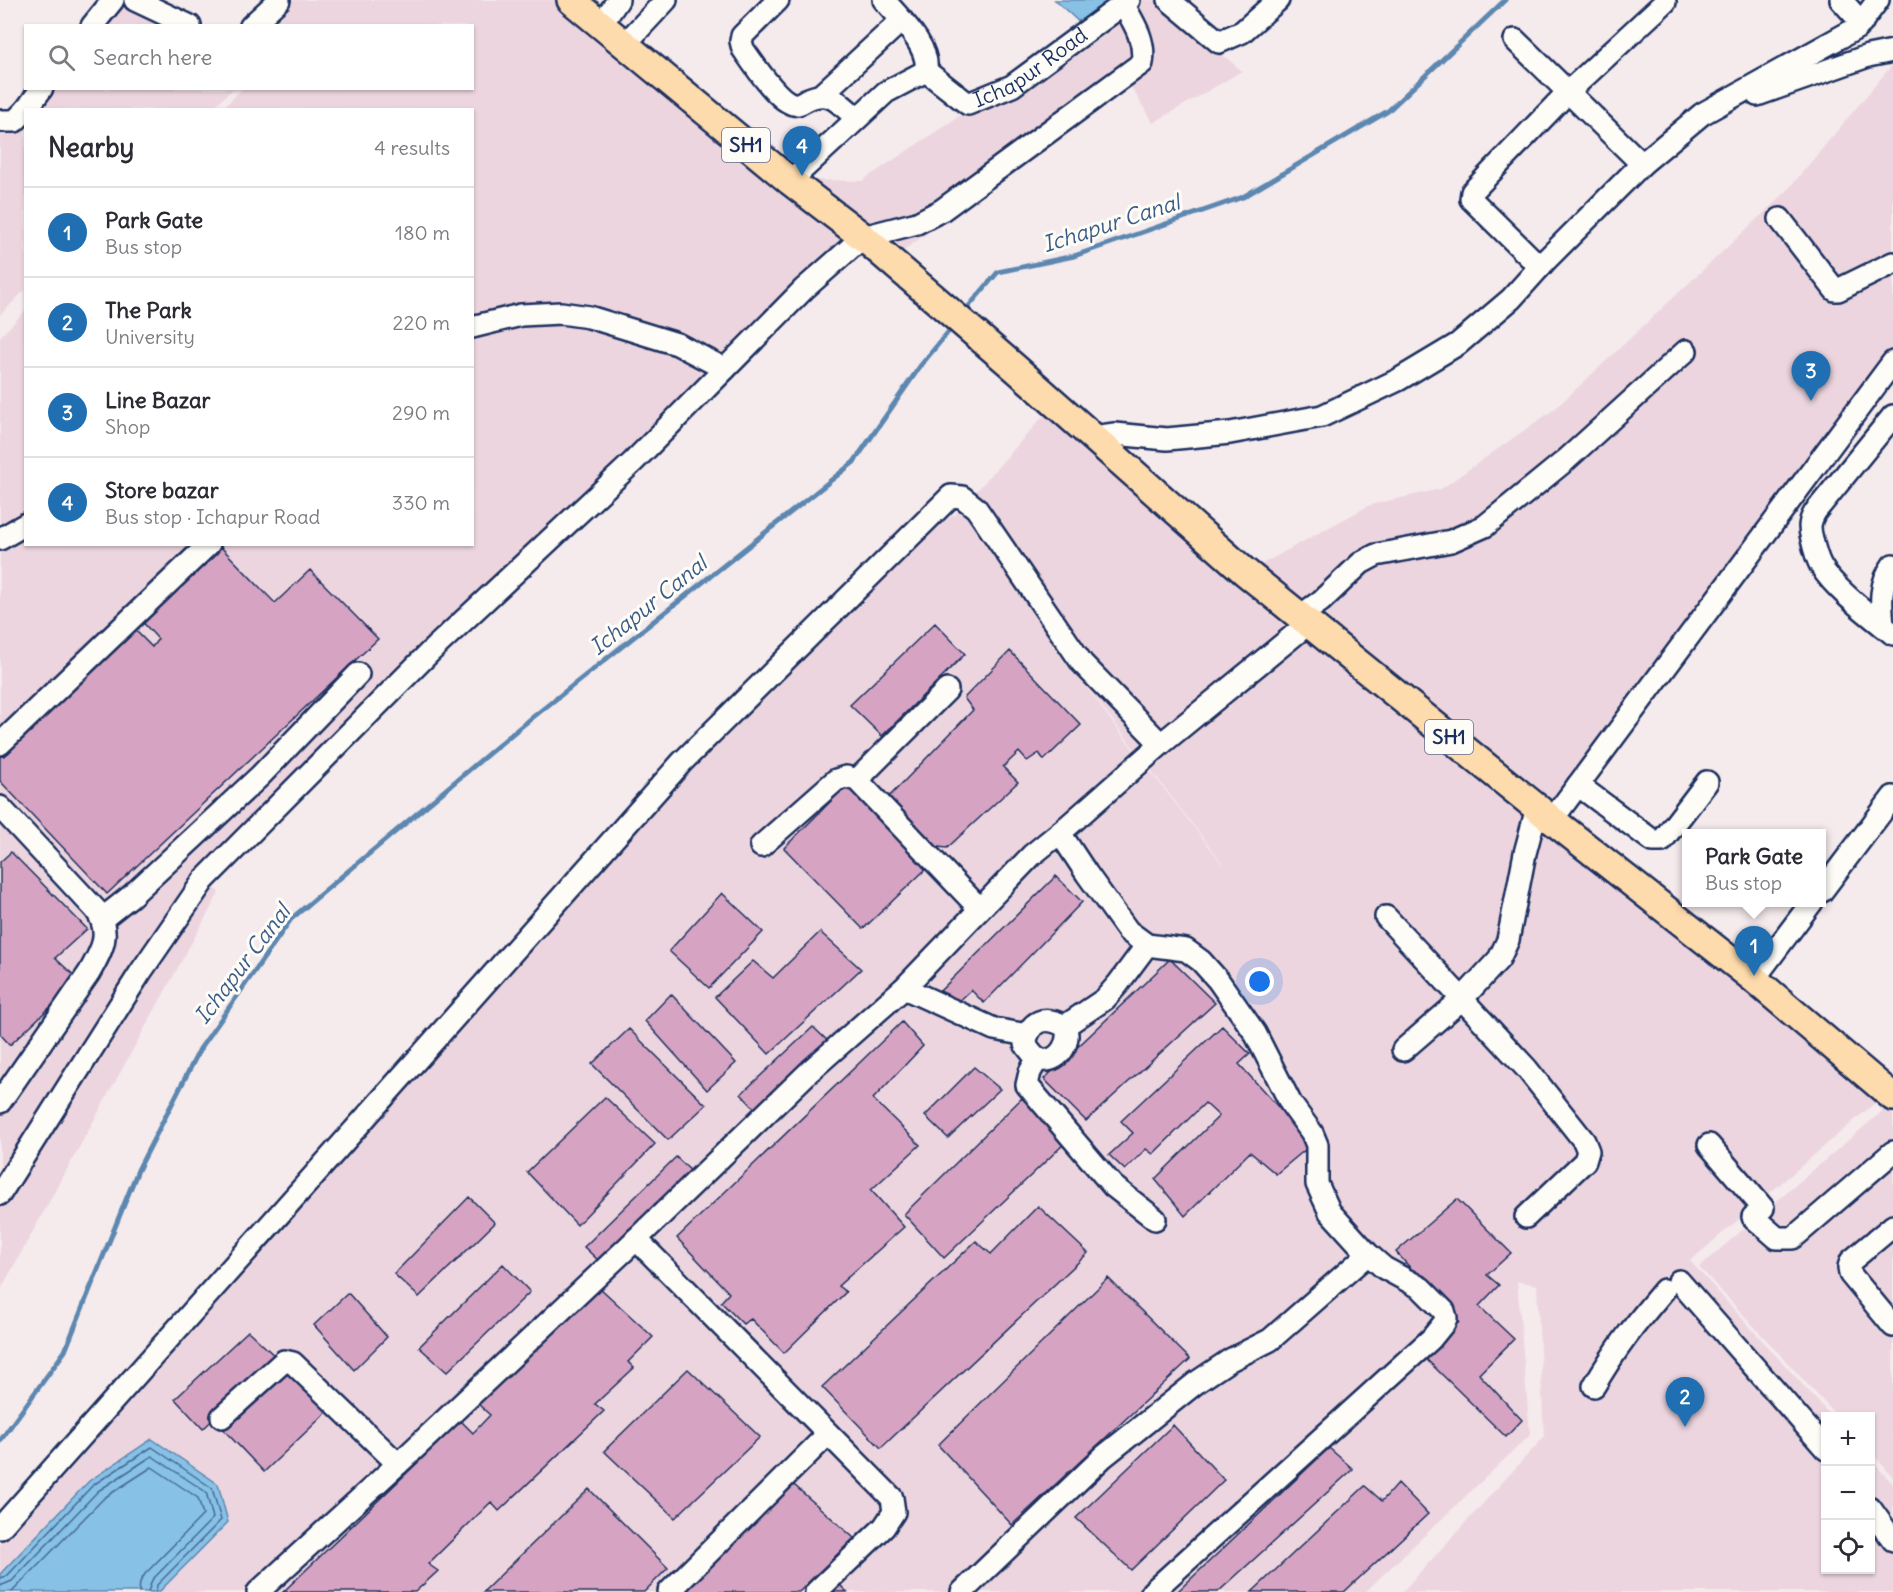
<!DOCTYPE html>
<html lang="en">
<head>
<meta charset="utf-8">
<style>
	:root { --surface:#fff; --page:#f7f7f7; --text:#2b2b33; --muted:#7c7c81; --line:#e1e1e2; --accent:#1f6fb2 }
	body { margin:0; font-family:Delius,sans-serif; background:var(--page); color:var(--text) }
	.controls { position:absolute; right:18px; bottom:18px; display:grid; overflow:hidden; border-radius:0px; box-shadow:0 2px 4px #0004 }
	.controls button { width:54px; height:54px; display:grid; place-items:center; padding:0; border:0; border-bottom:2px solid var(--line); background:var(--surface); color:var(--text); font:30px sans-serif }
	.you { position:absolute; left:1260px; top:982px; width:21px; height:21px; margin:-15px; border:4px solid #fff; border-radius:50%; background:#1a73e8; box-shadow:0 0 0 9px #1a73e833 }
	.badge { display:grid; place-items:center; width:39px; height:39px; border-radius:50%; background:var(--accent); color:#fff; font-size:20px; font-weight:700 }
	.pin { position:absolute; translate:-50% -50px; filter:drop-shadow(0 2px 3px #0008) }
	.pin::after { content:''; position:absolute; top:32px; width:21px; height:18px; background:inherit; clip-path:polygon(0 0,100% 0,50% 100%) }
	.popup { position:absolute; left:1682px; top:829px; width:144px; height:78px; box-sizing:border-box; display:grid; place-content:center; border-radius:0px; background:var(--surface); filter:drop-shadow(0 2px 4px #0005); font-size:20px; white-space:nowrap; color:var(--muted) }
	.popup b { font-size:22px; color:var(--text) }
	.popup::after { content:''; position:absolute; left:50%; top:100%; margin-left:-12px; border:12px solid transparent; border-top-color:var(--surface) }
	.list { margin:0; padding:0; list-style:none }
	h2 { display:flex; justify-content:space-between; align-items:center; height:78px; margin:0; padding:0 24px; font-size:26px }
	h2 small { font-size:20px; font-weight:400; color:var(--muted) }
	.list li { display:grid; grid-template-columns:39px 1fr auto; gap:18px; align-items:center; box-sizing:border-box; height:90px; padding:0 24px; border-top:2px solid var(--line) }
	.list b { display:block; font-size:22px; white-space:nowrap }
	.list p { margin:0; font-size:20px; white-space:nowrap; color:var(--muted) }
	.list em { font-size:20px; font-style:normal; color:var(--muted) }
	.icon { flex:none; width:33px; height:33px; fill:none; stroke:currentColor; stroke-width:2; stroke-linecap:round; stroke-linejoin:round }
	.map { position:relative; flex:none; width:1893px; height:1592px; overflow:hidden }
	.search { position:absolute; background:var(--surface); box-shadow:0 2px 4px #0004; left:24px; top:24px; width:450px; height:66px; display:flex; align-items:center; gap:15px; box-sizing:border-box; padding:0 21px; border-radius:0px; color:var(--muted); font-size:22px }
	.panel { position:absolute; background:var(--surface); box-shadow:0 2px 4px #0004; left:24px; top:108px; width:450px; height:438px; border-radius:0px }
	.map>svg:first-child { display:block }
	.built { fill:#ecd5df; fill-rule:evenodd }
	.water { fill:#87c1e6; stroke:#5c87b0; stroke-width:1.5 }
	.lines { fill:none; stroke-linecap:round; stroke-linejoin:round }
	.shore { stroke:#466994; stroke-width:1.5 }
	.stream { stroke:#5c87b0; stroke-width:5 }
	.building { fill:#d6a4c2; stroke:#1b2f5e; stroke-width:1.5 }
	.minor-casing { stroke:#1b2f5e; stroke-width:26 }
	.major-casing { stroke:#1b2f5e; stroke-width:32 }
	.minor { stroke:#fdfcf7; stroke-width:21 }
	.major { stroke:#fedbac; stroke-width:27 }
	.labels { text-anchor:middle; stroke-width:6; stroke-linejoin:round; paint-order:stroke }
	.shield { fill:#fdfcf7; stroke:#5f6c8c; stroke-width:1.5 }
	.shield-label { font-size:20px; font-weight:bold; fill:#1b2f5e }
	.street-label { font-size:21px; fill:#1b2f5e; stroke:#fdfcf7 }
	.water-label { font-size:22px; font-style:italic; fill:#3b5b87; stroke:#fdfcf7 }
</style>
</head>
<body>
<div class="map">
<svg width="1893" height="1592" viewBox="0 0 1893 1592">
	<rect width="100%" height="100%" fill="#f5eaec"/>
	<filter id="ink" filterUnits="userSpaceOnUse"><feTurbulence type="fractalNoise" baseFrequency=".0167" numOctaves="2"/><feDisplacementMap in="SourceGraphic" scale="12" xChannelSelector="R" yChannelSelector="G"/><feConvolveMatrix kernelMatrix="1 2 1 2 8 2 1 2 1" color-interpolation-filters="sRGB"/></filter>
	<g filter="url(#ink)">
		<path class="built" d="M117 0 180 25 97 26Z
			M286 0H576L866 247 797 284 203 873 219 893 0 1291V337L25 311 26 544H472V110L222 109 242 89 472 88V26L260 25Z
			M1141 0H1157L1242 71 1153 123 1130 85 900 253 810 180 862 181 964 113 1007 100Z
			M1893 64V348L1816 458 1552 811 1255 568 1370 505 1441 489 1556 408 1786 192Z
			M48 89H233L211 109 31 110Z
			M25 117V290L0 315V130Z
			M1048 411 1756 988 1877 1101 1690 1261 1831 1416H1826V1570H1870L1871 1460 1893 1484V1592H1402L1544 1437 1537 1285 1517 1281 1530 1435 1365 1592H0V1533L692 754 933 518 955 515ZM1069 664 1224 865V866L1112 722Z
			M1891 1104 1893 1106V1477L1871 1452 1870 1416H1837L1699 1267Z"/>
		<path class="water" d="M1055 0H1112L1080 23Z
			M152 1439 218 1484 228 1522 159 1592H0V1574L89 1481Z"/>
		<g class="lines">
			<path class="shore" d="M0 1578 7 1576 93 1485 152 1447 212 1488 221 1520 157 1585 156 1592
				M0 1586 12 1581 98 1491 152 1456 206 1492 213 1518 152 1580 148 1592
				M12 1592 104 1498 152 1467 198 1498 203 1515 145 1574 140 1582 139 1592"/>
			<path class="stream" d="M963 313 998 272 1074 256 1243 197 1388 111 1505 0
				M0 1441 65 1351 138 1170 200 1049 291 919 518 729 854 462 921 365 954 325"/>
		</g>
		<path class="building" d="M218 544 275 603 310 570 378 639 107 894 0 781V753L131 626 152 647 158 639 139 618Z
			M935 623 965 654 882 736 850 705Z
			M1010 651 1081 725 1044 760 1039 753 1027 761 1019 752 1003 767 1018 782 947 848 929 846 884 802 973 710 964 698Z
			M847 785 926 869 863 929 784 848Z
			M11 852 87 929 55 958 79 980 10 1045 0 1034V862Z
			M1056 876 1082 902 984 1003 971 990 956 1004 940 991Z
			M722 893 763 932 709 988 669 951Z
			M820 932 861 969 769 1054 715 997 753 961 773 978Z
			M1170 959 1215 1003 1086 1121 1044 1079Z
			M671 994 736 1063 707 1090 645 1021Z
			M902 1022 923 1046 873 1099 920 1145 871 1190 904 1227 838 1286 846 1292 784 1353 751 1319 743 1324 721 1302 729 1293 677 1238Z
			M1222 1026 1250 1054 1239 1064 1312 1144 1276 1174 1250 1152 1185 1216 1155 1179 1219 1116 1205 1103 1153 1154 1146 1149 1125 1170 1109 1155 1133 1133 1121 1121Z
			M813 1027 831 1044 758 1112 741 1094Z
			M629 1029 706 1105 668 1140 592 1064Z
			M974 1067 1000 1089 948 1138 925 1116Z
			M605 1097 655 1144 577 1225 527 1172Z
			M1022 1098 1066 1142 944 1258 904 1214Z
			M676 1157 694 1174 599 1261 584 1247Z
			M469 1197 495 1223 419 1297 394 1274Z
			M1457 1199 1511 1253 1487 1275 1499 1285 1479 1306 1514 1339 1479 1374 1522 1420 1506 1437 1425 1358 1459 1322 1396 1252Z
			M1038 1206 1088 1253 881 1448 822 1387 976 1241 991 1254Z
			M503 1264 530 1292 447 1372 419 1347Z
			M1108 1278 1190 1359 1012 1525 938 1445Z
			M598 1286 653 1337 628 1362 634 1368 595 1404 604 1411 499 1511 491 1502 428 1564 438 1571 415 1592H283L461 1421 473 1433 490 1415 477 1403Z
			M348 1293 387 1337 354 1370 314 1325Z
			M248 1331 277 1358 203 1429 175 1399Z
			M282 1364 329 1410 264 1472 219 1425Z
			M688 1369 760 1437 675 1518 604 1451Z
			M1173 1425 1224 1480 1131 1570 1076 1518Z
			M1329 1448 1353 1469 1218 1592H1177Z
			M1398 1483 1428 1514 1344 1592H1252L1365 1486 1382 1501Z
			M794 1485 854 1538 799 1592H684Z
			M589 1489 668 1568 644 1592H483Z
			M839 1584 847 1592H831Z"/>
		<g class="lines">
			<g class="minor-casing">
				<g id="minor">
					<path d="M135 0 190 26"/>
					<path d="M778 0 742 36 741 41 743 49C753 63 777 100 793 104 798 105 801 103 806 100 831 88 838 103 857 118"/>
					<path d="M884 0C900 19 930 46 926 71"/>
					<path d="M1169 0 1219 42 1242 32 1278 0"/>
					<path d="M1841 0 1862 23"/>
					<path d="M601 25 618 0"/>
					<path d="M92 26 113 0"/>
					<path d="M251 26 279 0"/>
					<path d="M1515 40 1642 164"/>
					<path d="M625 44 666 0"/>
					<path d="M822 94 901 21"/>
					<path d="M1757 95 1868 56 1893 51"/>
					<path d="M26 110 42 88"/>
					<path d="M0 121H15L26 110"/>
					<path id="s1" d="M790 181 886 92 926 71 968 104 1012 86 1129 0"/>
					<path d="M1780 219 1835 290H1838L1893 263"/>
					<path d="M1540 267 1474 202 1471 199 1472 192 1568 92 1665 2"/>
					<path d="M472 327 521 315 561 313 589 317 677 344 725 369"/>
					<path d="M1893 416 1815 512C1809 522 1809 528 1812 539 1814 548 1816 557 1821 566 1834 589 1872 617 1893 634"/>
					<path d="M1093 437 1115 434 1167 439 1230 433 1322 416 1398 380 1458 344 1511 299 1546 260 1642 164 1702 114 1857 28 1878 0"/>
					<path d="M0 539 26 524"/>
					<path d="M1300 616 1321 601 1361 563 1376 555 1451 541 1485 526 1566 460 1686 351"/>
					<path d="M1883 626C1881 603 1879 584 1893 565"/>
					<path d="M0 744 209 544"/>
					<path d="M857 780 947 690"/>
					<path d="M1578 785 1653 841H1662L1707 782"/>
					<path d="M0 807 96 910C112 933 102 950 89 973L0 1102"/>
					<path d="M1552 820 1893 362"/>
					<path d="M1060 833 1087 874 1128 931 1147 945 1186 950 1201 961 1218 980 1255 1033 1291 1104 1312 1133 1317 1145V1184L1330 1212 1368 1254 1384 1268 1421 1288 1444 1311 1446 1318 1444 1323 1431 1339 1152 1592"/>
					<path d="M761 846 836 780 846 777 857 780 980 909"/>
					<path d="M1822 891 1893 797"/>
					<path d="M1386 917 1527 1069 1584 1141 1588 1151 1585 1161 1526 1217"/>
					<path d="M102 919 131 896 260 776 358 674"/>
					<path d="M1754 979 1812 902"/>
					<path d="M904 988 994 1029 1027 1035"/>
					<path d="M1065 1026C1072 1040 1060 1062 1043 1060 1035 1059 1029 1049 1025 1044 1030 1020 1044 1015 1065 1026L1105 999 1118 984 1147 945"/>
					<path d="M1403 1050 1462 999 1499 959 1508 940 1525 853 1537 808"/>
					<path d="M1038 1058 1030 1072 1027 1085 1113 1186 1155 1219"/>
					<path d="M1709 1145 1763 1208"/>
					<path d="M0 1194 140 973 204 880 429 653 633 462 804 289 863 237 917 223 942 210 1142 63C1146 41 1134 23 1123 4"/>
					<path d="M1753 1217 1777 1238H1793L1893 1152"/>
					<path d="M1893 1226 1851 1261 1849 1267 1850 1274 1893 1326"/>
					<path d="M636 1239 892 1498 894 1512 884 1527 816 1592"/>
					<path d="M1679 1281 1826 1449"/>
					<path d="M1594 1386C1616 1348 1636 1323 1664 1290"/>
					<path d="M222 1417 284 1361 293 1363 398 1464"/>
					<path d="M1870 1508 1893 1540"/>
					<path d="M0 1528 682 762 951 496 962 497 976 508 1082 663 1161 744"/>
					<path d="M258 1592 411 1452 626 1249 811 1070 904 988 1032 855 1069 825 1161 744 1309 623"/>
					<path d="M669 1592 828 1434"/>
					<path d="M962 1592 1103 1457 1197 1382 1230 1360 1270 1340 1368 1254"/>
				</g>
			</g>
			<g class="major-casing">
				<path id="major" d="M571 0 790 181 863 237 1014 367 1244 571 1552 820 1754 979 1893 1097"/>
			</g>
			<use href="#minor" class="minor"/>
			<use href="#major" class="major"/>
		</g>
	</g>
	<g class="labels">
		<g class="shield">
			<rect x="722" y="128" width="48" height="34" rx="4.5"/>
			<rect x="1425" y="720" width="48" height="34" rx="4.5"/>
		</g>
		<g class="shield-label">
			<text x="746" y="152">SH1</text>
			<text x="1449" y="744">SH1</text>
		</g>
		<g class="street-label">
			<text dy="7" stroke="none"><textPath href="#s1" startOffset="302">Ichapur Road</textPath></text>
		</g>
		<g class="water-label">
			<text transform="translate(1111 223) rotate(-18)" y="8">Ichapur Canal</text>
			<text transform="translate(648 605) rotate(-39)" y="8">Ichapur Canal</text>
			<text transform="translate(242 964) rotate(-53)" y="8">Ichapur Canal</text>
		</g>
	</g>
</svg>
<div class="controls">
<button>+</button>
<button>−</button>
<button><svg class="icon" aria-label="locate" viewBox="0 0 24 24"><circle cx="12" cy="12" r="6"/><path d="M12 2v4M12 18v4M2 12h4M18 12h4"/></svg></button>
</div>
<div class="you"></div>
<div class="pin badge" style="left:1754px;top:976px">1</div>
<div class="popup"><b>Park Gate</b>Bus stop</div>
<div class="pin badge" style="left:1685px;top:1427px">2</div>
<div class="pin badge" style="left:1811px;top:401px">3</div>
<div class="pin badge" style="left:802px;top:176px">4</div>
<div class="search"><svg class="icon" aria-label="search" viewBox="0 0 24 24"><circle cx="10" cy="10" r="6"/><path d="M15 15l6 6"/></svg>Search here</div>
<section class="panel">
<h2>Nearby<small>4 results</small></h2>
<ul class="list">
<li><span class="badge">1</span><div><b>Park Gate</b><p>Bus stop</p></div><em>180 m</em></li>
<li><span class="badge">2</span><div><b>The Park</b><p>University</p></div><em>220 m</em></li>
<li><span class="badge">3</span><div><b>Line Bazar</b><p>Shop</p></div><em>290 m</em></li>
<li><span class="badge">4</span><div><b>Store bazar</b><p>Bus stop · Ichapur Road</p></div><em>330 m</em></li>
</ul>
</section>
</div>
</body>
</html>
